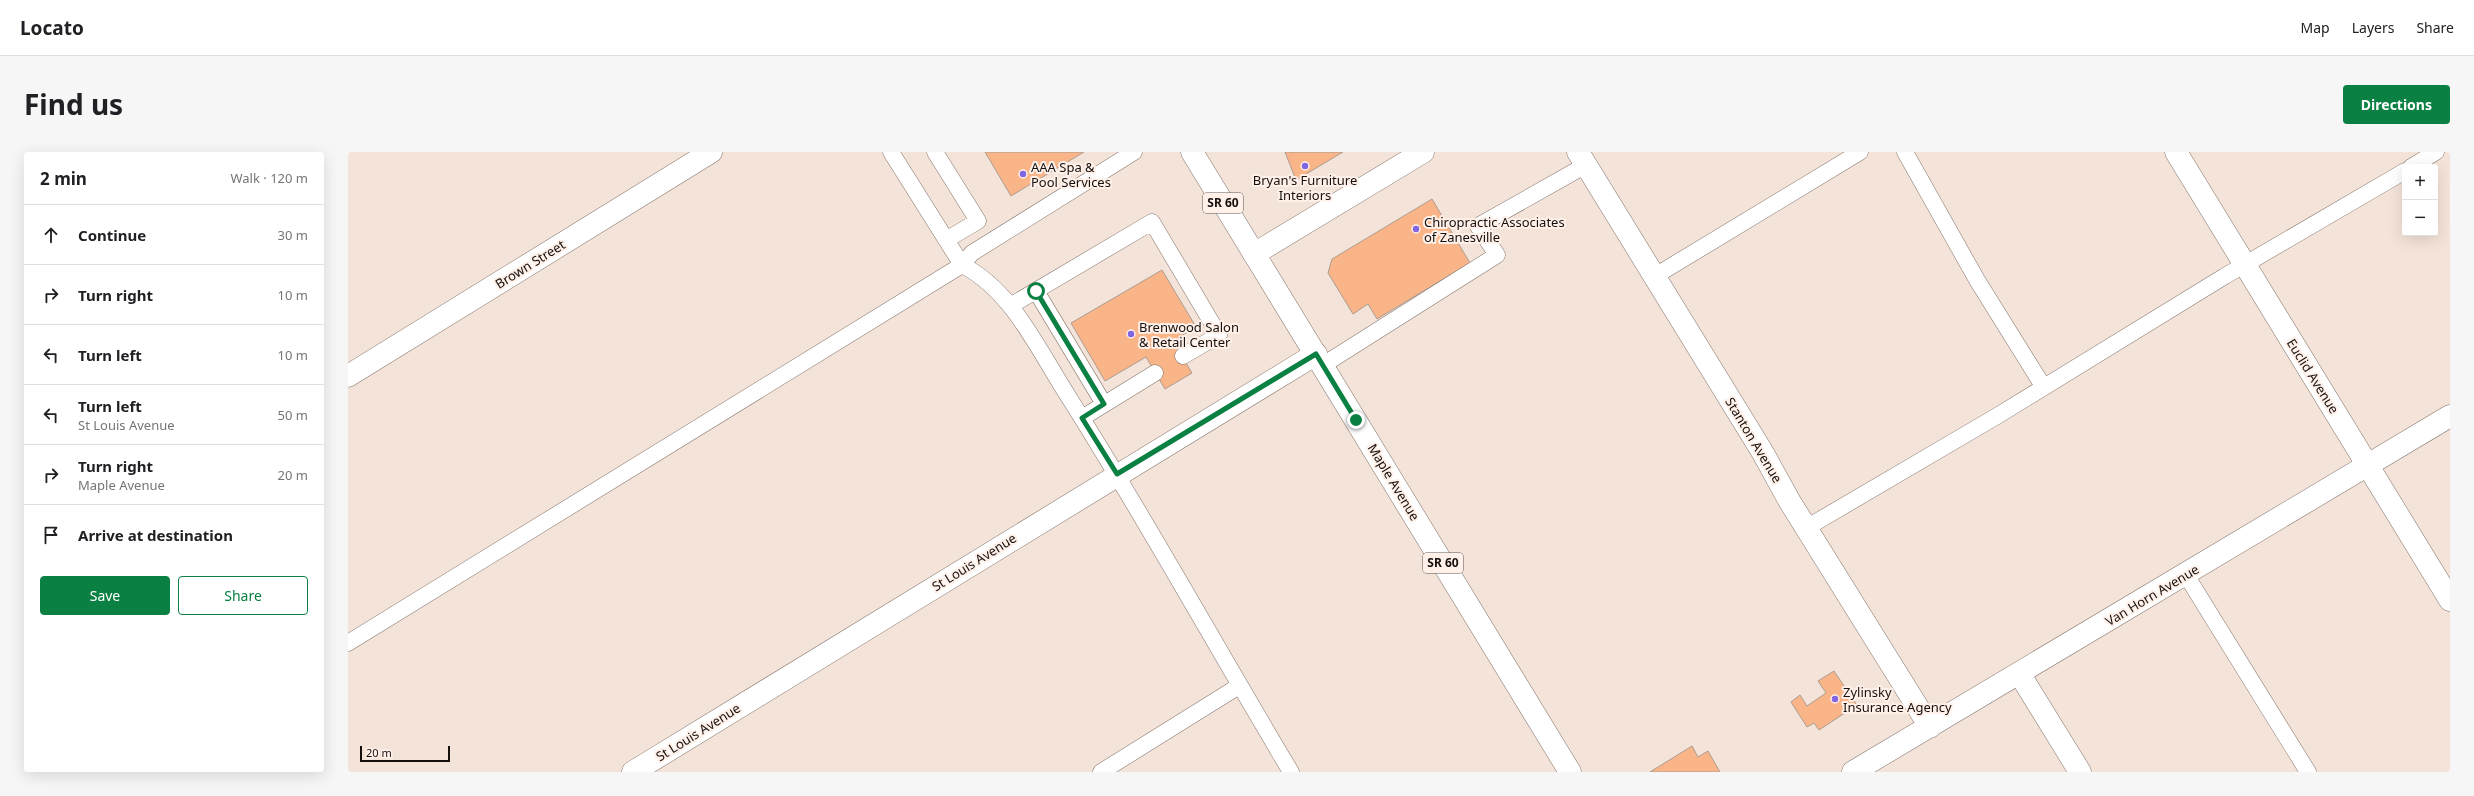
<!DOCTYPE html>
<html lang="en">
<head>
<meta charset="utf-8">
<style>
	:root { --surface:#fff; --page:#f6f6f6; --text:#202124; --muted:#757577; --line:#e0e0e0; --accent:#0b8043 }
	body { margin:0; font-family:"Noto Sans",sans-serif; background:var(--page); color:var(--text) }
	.controls { position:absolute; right:12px; top:12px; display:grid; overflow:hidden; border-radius:4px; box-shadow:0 4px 16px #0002 }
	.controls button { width:36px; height:36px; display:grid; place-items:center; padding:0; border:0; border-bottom:1px solid var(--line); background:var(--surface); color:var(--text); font:20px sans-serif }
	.scale { position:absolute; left:12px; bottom:10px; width:90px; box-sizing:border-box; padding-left:4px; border:2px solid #16100d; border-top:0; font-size:11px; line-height:14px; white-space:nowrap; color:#16100d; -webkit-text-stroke:3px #fff1e9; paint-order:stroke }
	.stop { position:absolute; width:12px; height:12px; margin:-9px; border:3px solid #0b8043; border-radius:50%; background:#fff }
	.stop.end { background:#0b8043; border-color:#fff; box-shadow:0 1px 4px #0008 }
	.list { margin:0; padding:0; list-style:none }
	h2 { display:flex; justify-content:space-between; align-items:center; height:52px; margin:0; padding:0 16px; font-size:17px }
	h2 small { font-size:13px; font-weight:400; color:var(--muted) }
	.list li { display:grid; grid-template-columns:26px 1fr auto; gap:12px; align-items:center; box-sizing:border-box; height:60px; padding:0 16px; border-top:1px solid var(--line) }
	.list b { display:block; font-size:15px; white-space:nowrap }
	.list p { margin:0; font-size:13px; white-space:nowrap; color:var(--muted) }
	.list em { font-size:13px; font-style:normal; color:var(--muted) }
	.actions { display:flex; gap:8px; padding:12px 16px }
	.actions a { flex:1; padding:9px 0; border:1px solid var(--accent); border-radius:4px; text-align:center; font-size:14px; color:var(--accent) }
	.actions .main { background:var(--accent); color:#fff }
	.icon { flex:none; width:22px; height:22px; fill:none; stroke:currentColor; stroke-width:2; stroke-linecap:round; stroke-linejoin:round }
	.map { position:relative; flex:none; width:2102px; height:620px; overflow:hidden; border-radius:4px }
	header { display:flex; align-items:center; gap:24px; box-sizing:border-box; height:56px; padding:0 20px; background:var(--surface); border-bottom:1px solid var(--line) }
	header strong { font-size:19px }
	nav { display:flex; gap:22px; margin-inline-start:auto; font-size:14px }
	.intro { display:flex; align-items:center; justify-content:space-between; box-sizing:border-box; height:96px; padding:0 24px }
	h1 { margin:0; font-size:28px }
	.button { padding:10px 18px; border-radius:4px; background:var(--accent); color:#fff; font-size:14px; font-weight:700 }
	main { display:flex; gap:24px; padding:0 24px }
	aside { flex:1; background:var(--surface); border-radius:4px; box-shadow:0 4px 16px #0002 }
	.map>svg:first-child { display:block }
	.building { fill:#f9b487; stroke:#ac9c92 }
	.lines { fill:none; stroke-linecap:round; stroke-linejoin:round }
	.service-casing { stroke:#83746b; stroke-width:17 }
	.minor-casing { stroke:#83746b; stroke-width:23 }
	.primary-casing { stroke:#83746b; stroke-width:23 }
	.service { stroke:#fff; stroke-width:16 }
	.minor { stroke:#fff; stroke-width:22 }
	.primary { stroke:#fff; stroke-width:22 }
	.route { stroke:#0b8043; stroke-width:5 }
	.poi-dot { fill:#8265e0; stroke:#fff1e9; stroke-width:1.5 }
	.labels { text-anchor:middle; stroke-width:4; stroke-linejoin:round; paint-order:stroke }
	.shield { fill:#fff1e9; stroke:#5c544f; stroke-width:1 }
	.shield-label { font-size:12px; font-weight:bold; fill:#16100d }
	.poi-label { font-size:13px; fill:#16100d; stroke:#fff1e9; text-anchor:start }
	.street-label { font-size:13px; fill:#16100d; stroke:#fff1e9 }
</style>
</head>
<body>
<header>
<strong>Locato</strong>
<nav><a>Map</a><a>Layers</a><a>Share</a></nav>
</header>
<div class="intro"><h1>Find us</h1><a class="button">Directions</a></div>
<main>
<aside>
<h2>2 min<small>Walk · 120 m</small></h2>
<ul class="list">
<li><svg class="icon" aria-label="ahead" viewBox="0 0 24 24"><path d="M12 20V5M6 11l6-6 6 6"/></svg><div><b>Continue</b></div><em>30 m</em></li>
<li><svg class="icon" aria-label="right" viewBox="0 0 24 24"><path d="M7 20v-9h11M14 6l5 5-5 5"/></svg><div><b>Turn right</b></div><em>10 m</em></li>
<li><svg class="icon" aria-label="left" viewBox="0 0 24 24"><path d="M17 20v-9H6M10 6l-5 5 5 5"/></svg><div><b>Turn left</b></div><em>10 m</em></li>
<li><svg class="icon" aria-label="left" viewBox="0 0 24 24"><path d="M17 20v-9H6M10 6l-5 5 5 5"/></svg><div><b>Turn left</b><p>St Louis Avenue</p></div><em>50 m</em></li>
<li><svg class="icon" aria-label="right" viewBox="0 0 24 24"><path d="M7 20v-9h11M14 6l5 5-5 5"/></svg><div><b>Turn right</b><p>Maple Avenue</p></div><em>20 m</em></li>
<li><svg class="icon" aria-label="arrive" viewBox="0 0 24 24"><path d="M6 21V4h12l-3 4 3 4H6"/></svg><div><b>Arrive at destination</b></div></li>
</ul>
<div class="actions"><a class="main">Save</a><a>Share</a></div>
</aside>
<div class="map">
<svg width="2102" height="620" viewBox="0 0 2102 620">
	<rect width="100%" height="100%" fill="#f4e3d9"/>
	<path class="building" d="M637 0H736L663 44Z
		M937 0H995L948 28Z
		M1084 47 1122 111 1029 167 1020 152 1005 162 980 121 984 107Z
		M814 118 848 175 825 189 844 221 817 237 798 205 757 229 723 171Z
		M1486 519 1509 553 1471 578 1466 571 1459 575 1443 550 1452 543 1459 554 1478 541 1470 529Z
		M1344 594 1350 605 1360 599 1372 620H1302Z"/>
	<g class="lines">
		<g class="service-casing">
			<path id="service" d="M543 0 614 113C664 138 691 199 720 244 798 367 868 495 943 620
				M587 0 630 69 598 88
				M1557 0 1629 128 1695 234
				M2063 15 2088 0
				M1307 124 1512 0
				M688 139 756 252
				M662 154 804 70 871 183 835 204
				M975 213 1149 103 1130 74 1238 13
				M734 266 807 221
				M1458 376 1649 264 1877 124 2057 19
				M1838 423 1960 620
				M0 491 614 113 624 101 786 0
				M753 620 891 534"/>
		</g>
		<g class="minor-casing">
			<path id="minor" d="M1230 0 1415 301 1442 350 1582 575
				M1828 0 2102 448
				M906 102 1075 0
				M0 224 363 0
				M1671 521 1732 620
				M285 620 968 202
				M1505 620 2102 264"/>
		</g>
		<g class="primary-casing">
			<path id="primary" d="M844 0 1222 620"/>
		</g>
		<use href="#service" class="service"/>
		<use href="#minor" class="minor"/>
		<use href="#primary" class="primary"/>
	</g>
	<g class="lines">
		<path class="route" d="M688 139 756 252 734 266 769 322 968 202 1008 268"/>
	</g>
	<g class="poi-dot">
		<circle cx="957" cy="14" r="4"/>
		<circle cx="675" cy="22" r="4"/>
		<circle cx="1068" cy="77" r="4"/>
		<circle cx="783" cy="182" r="4"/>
		<circle cx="1487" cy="547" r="4"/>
	</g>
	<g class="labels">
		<g class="shield">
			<rect x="855" y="41" width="40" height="20" rx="3"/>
			<rect x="1075" y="401" width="40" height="20" rx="3"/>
		</g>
		<g class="shield-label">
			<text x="875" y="55">SR 60</text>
			<text x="1095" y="415">SR 60</text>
		</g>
		<g class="poi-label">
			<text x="683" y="20">AAA Spa &amp;<tspan x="683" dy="15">Pool Services</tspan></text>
			<text x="957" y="33" text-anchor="middle">Bryan's Furniture<tspan x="957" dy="15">Interiors</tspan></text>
			<text x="1076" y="75">Chiropractic Associates<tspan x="1076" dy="15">of Zanesville</tspan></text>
			<text x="791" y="180">Brenwood Salon<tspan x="791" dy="15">&amp; Retail Center</tspan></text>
			<text x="1495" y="545">Zylinsky<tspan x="1495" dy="15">Insurance Agency</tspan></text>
		</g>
		<g class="street-label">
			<text transform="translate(182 112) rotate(-32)" y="5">Brown Street</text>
			<text transform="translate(1965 224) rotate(58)" y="5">Euclid Avenue</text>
			<text transform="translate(1406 288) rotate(59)" y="5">Stanton Avenue</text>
			<text transform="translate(1046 330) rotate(59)" y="5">Maple Avenue</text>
			<text transform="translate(626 410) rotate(-32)" y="5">St Louis Avenue</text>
			<text transform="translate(1804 443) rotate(-31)" y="5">Van Horn Avenue</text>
			<text transform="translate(350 580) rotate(-32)" y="5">St Louis Avenue</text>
		</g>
	</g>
</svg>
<div class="controls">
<button>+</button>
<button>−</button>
</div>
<div class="scale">20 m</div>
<div class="stop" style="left:688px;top:139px"></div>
<div class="stop end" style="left:1008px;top:268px"></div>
</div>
</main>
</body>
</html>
